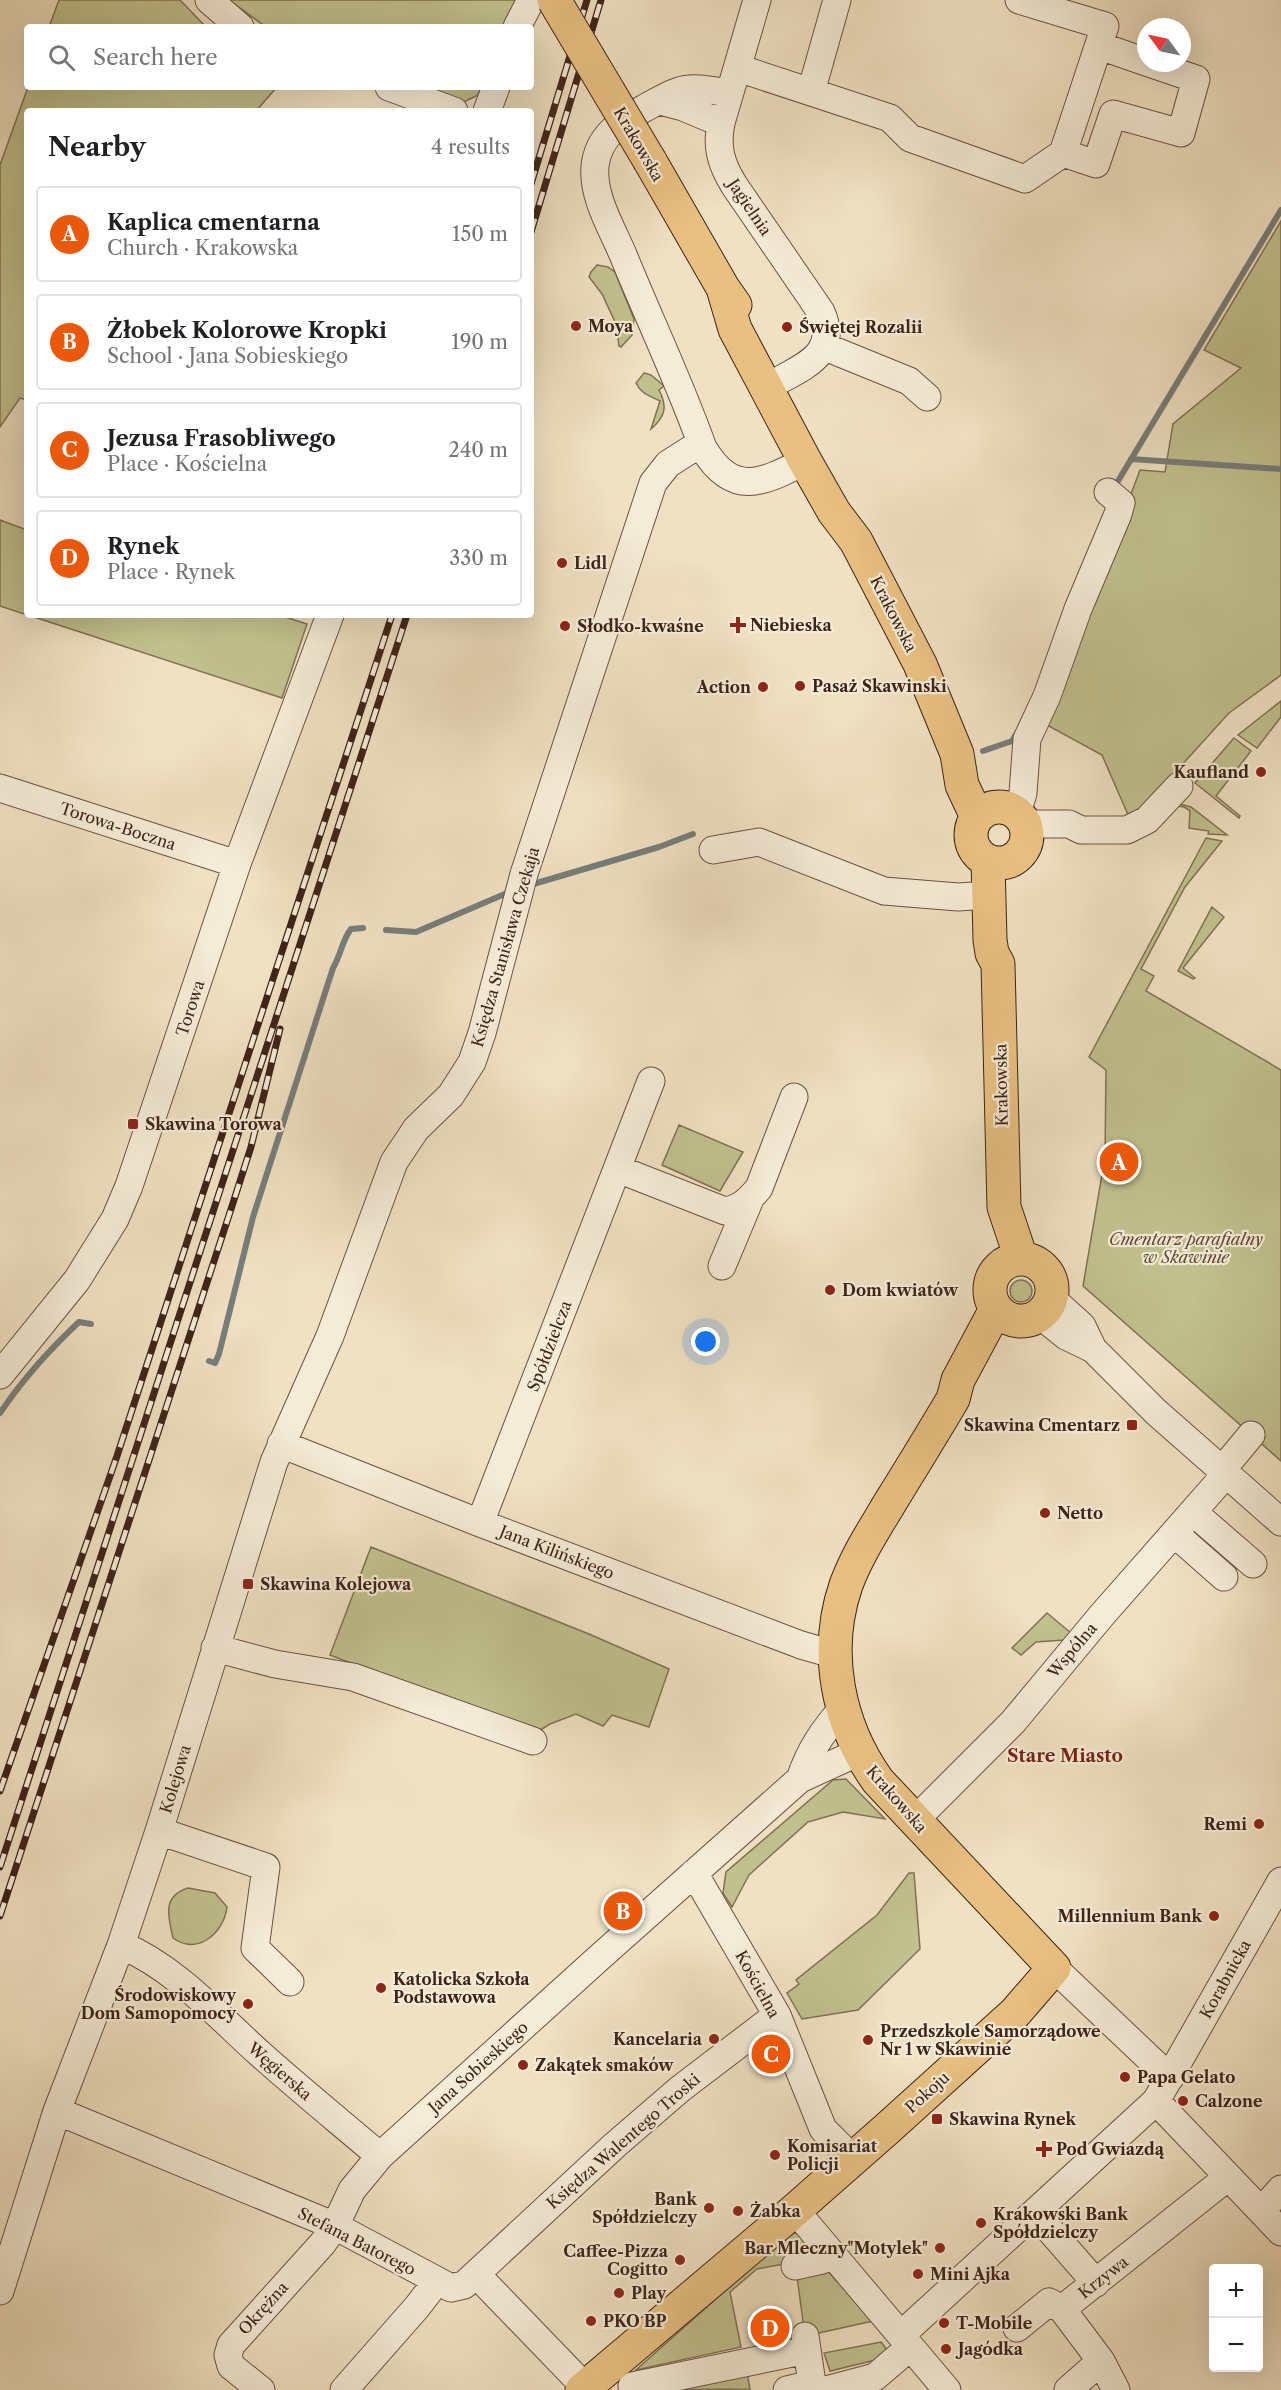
<!DOCTYPE html>
<html lang="en">
<head>
<meta charset="utf-8">
<style>
	:root { --surface:#fff; --page:#f6f6f6; --text:#202124; --muted:#757577; --line:#e0e0e0; --accent:#ea580c }
	body { margin:0; font-family:"Libre Caslon Text",serif; background:var(--page); color:var(--text) }
	.controls { position:absolute; right:18px; bottom:18px; display:grid; overflow:hidden; border-radius:6px; box-shadow:0 6px 24px #0002 }
	.controls button { width:54px; height:54px; display:grid; place-items:center; padding:0; border:0; border-bottom:2px solid var(--line); background:var(--surface); color:var(--text); font:30px sans-serif }
	.compass { position:absolute; left:1137px; top:18px; width:54px; height:54px; border-radius:50%; background:var(--surface); box-shadow:0 6px 24px #0002; rotate:303deg }
	.you { position:absolute; left:706px; top:1342px; width:21px; height:21px; margin:-15px; border:4px solid #fff; border-radius:50%; background:#1a73e8; box-shadow:0 0 0 9px #1a73e833 }
	.badge { display:grid; place-items:center; width:39px; height:39px; border-radius:50%; background:var(--accent); color:#fff; font-size:20px; font-weight:700 }
	.pin { position:absolute; translate:-50% -50%; border:3px solid #fff; box-shadow:0 2px 6px #0006 }
	.list { margin:0; padding:0; list-style:none }
	h2 { display:flex; justify-content:space-between; align-items:center; height:78px; margin:0; padding:0 24px; font-size:26px }
	h2 small { font-size:20px; font-weight:400; color:var(--muted) }
	.list li { display:grid; grid-template-columns:39px 1fr auto; gap:18px; align-items:center; box-sizing:border-box; height:96px; margin:0 12px 12px; padding:0 12px; border:2px solid var(--line); border-radius:6px }
	.list b { display:block; font-size:22px; white-space:nowrap }
	.list p { margin:0; font-size:20px; white-space:nowrap; color:var(--muted) }
	.list em { font-size:20px; font-style:normal; color:var(--muted) }
	.icon { flex:none; width:33px; height:33px; fill:none; stroke:currentColor; stroke-width:2; stroke-linecap:round; stroke-linejoin:round }
	.map { position:relative; flex:none; width:1281px; height:2390px; overflow:hidden }
	.search { position:absolute; background:var(--surface); box-shadow:0 6px 24px #0002; left:24px; top:24px; width:510px; height:66px; display:flex; align-items:center; gap:15px; box-sizing:border-box; padding:0 21px; border-radius:6px; color:var(--muted); font-size:22px }
	.panel { position:absolute; background:var(--surface); box-shadow:0 6px 24px #0002; left:24px; top:108px; width:510px; height:510px; border-radius:6px }
	.map>svg:first-child { display:block }
	.green { fill:#c1c18e; stroke:#807254; stroke-width:1.5 }
	.lines { fill:none; stroke-linecap:round; stroke-linejoin:round }
	.stream { stroke:#777e7b; stroke-width:6 }
	.minor-casing { stroke:#6a5243; stroke-width:29 }
	.major-casing { stroke:#3e2319; stroke-width:35 }
	.minor { stroke:#f5ecd7; stroke-width:27 }
	.major { stroke:#e8c081; stroke-width:33 }
	.rail-casing { stroke:#3e2319; stroke-width:7 }
	.rail { stroke:#f5ecd7; stroke-width:4.5; stroke-dasharray:14; stroke-linecap:butt }
	.major-bridge-casing { stroke:#3e2319; stroke-width:35; stroke-linecap:butt }
	.major-bridge { stroke:#e8c081; stroke-width:33 }
	.poi-dot { fill:#8f2418; stroke:#f5ecd7; stroke-width:2 }
	.labels { text-anchor:middle; stroke-width:4.5; stroke-linejoin:round; paint-order:stroke }
	.street-label { font-size:16px; fill:#3e2319; stroke:#f5ecd7 }
	.poi-label { font-size:16px; font-weight:bold; fill:#3e2319; stroke:#f5ecd7; text-anchor:start }
	.park-label { font-size:16px; font-style:italic; fill:#5f4a36; stroke:#f5ecd7 }
	.neighbourhood-label { font-size:18px; font-weight:bold; fill:#7a1f14; stroke:#f5ecd7 }
</style>
</head>
<body>
<div class="map">
<svg width="1281" height="2390" viewBox="0 0 1281 2390">
	<rect width="100%" height="100%" fill="#f0e1c2"/>
	<filter id="stains"><feTurbulence type="fractalNoise" baseFrequency=".00333" numOctaves="4"/><feColorMatrix values="0 0 0 0 .2 0 0 0 0 .09 0 0 0 0 .02 0 0 0 .5 -.17"/></filter>
	<radialGradient id="worn" r=".72"><stop offset=".6" stop-color="#630" stop-opacity="0"/><stop offset="1" stop-color="#630" stop-opacity=".3"/></radialGradient>
	<path class="green" d="M59 0H180L206 27H49Z
		M229 0H518L505 27H266Z
		M28 87H277L256 111H27V400L20 398 0 427V165Z
		M430 87H481L478 95 464 102Z
		M1281 221V675L1229 713 1140 811 1129 817 1102 755 1045 724 1140 470 1165 472 1173 424 1241 368 1204 350Z
		M597 265 608 267 615 272 634 319 632 335 621 347 619 346 616 324 602 294 589 277 591 272Z
		M644 373 651 375 664 386 659 390C668 407 665 417 651 429L660 401C650 396 641 394 636 383Z
		M0 520 27 530V615L0 606Z
		M28 615H279L307 624 282 698Z
		M1281 701V717L1257 748 1238 735Z
		M1234 738 1251 751 1216 796 1240 816 1239 818 1195 783Z
		M1180 804 1191 807 1227 835 1208 834 1209 831 1189 828 1190 811 1184 807 1178 806Z
		M1206 838 1222 841 1185 887 1141 969 1154 976 1146 991 1281 1070V1461L1083 1286 1105 1157 1106 1070 1089 1057Z
		M1212 907 1224 917 1183 968 1195 978 1193 979 1178 971Z
		M679 1125 743 1152 720 1191 662 1165Z
		M1010 1291a11 11 0 1 1 22 0a11 11 0 1 1-22 0Z
		M371 1547 589 1634 669 1669 649 1727 612 1715 603 1726 576 1714 550 1724 534 1734 330 1655Z
		M1047 1613 1071 1633 1064 1640 1036 1642 1021 1655 1012 1648Z
		M846 1779 885 1819 843 1812 808 1822 749 1875 732 1907 723 1893 726 1872 833 1780Z
		M909 1873H914L920 1949 858 2010 802 2019 787 1993 799 1984 796 1980 877 1915Z
		M188 1888 215 1893 227 1907C224 1933 197 1956 173 1938 168 1916 162 1896 188 1888Z
		M791 2232 799 2234 825 2268 873 2321 805 2336 795 2262 757 2269 730 2292 741 2347 636 2370Z
		M881 2342 892 2356 830 2371 824 2353Z
		M746 2367 750 2389 647 2390Z"/>
	<g class="lines">
		<path class="stream" d="M1131 459 1281 469
			M1115 486 1281 210
			M983 751 1012 741 1018 731
			M530 885 659 847 693 834
			M386 930 416 932 512 891
			M209 1361 215 1363 219 1354 253 1217 333 968C341 955 342 940 351 929L363 928
			M0 1413C23 1379 49 1350 79 1322L91 1324"/>
		<g class="minor-casing">
			<path id="minor" d="M209 0 240 27
				M757 0 721 123C716 147 721 164 734 185L821 312C839 352 807 365 778 381
				M517 27 531 0
				M1100 46 1146 62
				M738 68 890 118 910 138 1025 179 1063 153 1105 26 1019 0
				M389 87 454 111
				M811 92 837 0
				M729 93C714 91 694 86 679 91 667 95 654 103 643 109 619 122 598 138 595 166 592 197 613 230 624 257 650 321 680 383 703 448 733 498 762 483 805 461
				M660 101 683 107 721 123
				M487 111 496 87
				M1063 153 1096 164 1113 114 1181 133 1196 79 1149 63
				M823 346 909 381 927 397
				M0 788 237 864
				M1017 813 1023 793 1027 739 1047 696 1078 609 1118 514 1121 503 1108 492
				M1025 824H1069L1081 830H1127L1147 820 1179 786
				M713 850 759 842 884 891 958 897 989 895
				M618 1169 725 1211C741 1208 749 1200 759 1188L794 1097
				M722 1266 750 1199
				M1051 1298 1082 1326 1093 1349
				M1040 1315 1066 1336 1093 1349 1156 1412 1281 1522
				M0 1375 77 1280 115 1219 129 1186 237 864 330 615
				M281 1444 480 1523 801 1645 836 1655
				M1222 1470 1251 1435
				M1193 1512 1253 1564
				M480 1523 651 1081
				M1174 1533 1224 1577
				M215 1648 275 1664 353 1677 533 1741
				M800 1779C810 1750 822 1732 843 1708
				M912 1818 926 1809 1013 1722 1102 1615 1226 1474
				M159 1831 266 1867 255 1948 290 1982
				M694 1873 777 2015 823 2129 853 2159
				M121 1945C174 1967 216 2014 258 2052 298 2088 340 2122 380 2156
				M1054 1968 1170 2078
				M1156 2101 1281 2232
				M57 2111 335 2226 451 2288 464 2285 615 2145 680 2089 777 2015
				M795 2210 947 2390
				M1261 2211 1281 2189
				M1035 2213 1096 2283
				M795 2266 822 2260
				M476 2274 585 2387
				M0 2291 57 2111 121 1945 159 1831 274 1462 330 1336 394 1162 416 1129 451 1095 472 1062 482 1033 524 874 653 483 668 464 701 443
				M1017 2328 1049 2302 1062 2309
				M901 2335 1156 2101 1281 1881
				M805 2336 813 2390
				M1101 2361 1116 2390
				M632 2386 807 2350
				M261 2390 231 2366 228 2355 231 2345 323 2243 335 2226 352 2190 380 2156 601 1956 800 1779 859 1752
				M344 2390 417 2307 437 2281
				M787 2390 800 2387 806 2390
				M826 2390 875 2377 902 2354
				M1068 2390 1101 2361 1062 2309 1228 2177"/>
		</g>
		<g class="major-casing">
			<path id="major" d="M650 161 723 288 735 305
				M723 288 735 329 805 461 834 512 856 541 920 664 957 754 962 785 977 817
				M971 835a28 28 0 1 1 56 0a28 28 0 1 1-56 0Z
				M988 861 990 940 992 953 998 964 1004 1207 1021 1258
				M990 1290a31 31 0 1 1 62 0a31 31 0 1 1-62 0Z
				M582 2390 795 2210 888 2128 1015 2013 1054 1968 878 1781C838 1725 823 1652 846 1585 857 1555 875 1528 891 1501 912 1467 933 1433 953 1399L958 1380 996 1309"/>
		</g>
		<use href="#minor" class="minor"/>
		<use href="#major" class="major"/>
		<g class="rail-casing">
			<path id="rail" d="M531 184 587 0
				M531 232 601 0
				M0 1791 117 1456 392 615
				M0 1867 407 615
				M0 1916 233 1203 251 1147 280 1029"/>
		</g>
		<use href="#rail" class="rail"/>
		<g class="major-bridge-casing">
			<path id="major-bridge" d="M554 0 650 161"/>
		</g>
		<use href="#major-bridge" class="major-bridge"/>
	</g>
	<g class="poi-dot">
		<circle cx="576" cy="326" r="6"/>
		<circle cx="787" cy="327" r="6"/>
		<circle cx="562" cy="563" r="6"/>
		<path d="M735 616h6v6h6v6h-6v6h-6v-6h-6v-6h6z"/>
		<circle cx="565" cy="626" r="6"/>
		<circle cx="800" cy="686" r="6"/>
		<circle cx="763" cy="687" r="6"/>
		<circle cx="1261" cy="772" r="6"/>
		<rect x="127" y="1118" width="12" height="12" rx="3"/>
		<circle cx="830" cy="1290" r="6"/>
		<rect x="1126" y="1419" width="12" height="12" rx="3"/>
		<circle cx="1045" cy="1513" r="6"/>
		<rect x="242" y="1578" width="12" height="12" rx="3"/>
		<circle cx="1259" cy="1824" r="6"/>
		<circle cx="1214" cy="1916" r="6"/>
		<circle cx="381" cy="1988" r="6"/>
		<circle cx="248" cy="2004" r="6"/>
		<circle cx="714" cy="2039" r="6"/>
		<circle cx="868" cy="2040" r="6"/>
		<circle cx="523" cy="2065" r="6"/>
		<circle cx="1125" cy="2077" r="6"/>
		<circle cx="1183" cy="2101" r="6"/>
		<rect x="931" y="2113" width="12" height="12" rx="3"/>
		<path d="M1041 2140h6v6h6v6h-6v6h-6v-6h-6v-6h6z"/>
		<circle cx="775" cy="2155" r="6"/>
		<circle cx="709" cy="2208" r="6"/>
		<circle cx="738" cy="2211" r="6"/>
		<circle cx="981" cy="2223" r="6"/>
		<circle cx="940" cy="2248" r="6"/>
		<circle cx="680" cy="2260" r="6"/>
		<circle cx="918" cy="2274" r="6"/>
		<circle cx="619" cy="2293" r="6"/>
		<circle cx="591" cy="2321" r="6"/>
		<circle cx="944" cy="2323" r="6"/>
		<circle cx="946" cy="2349" r="6"/>
	</g>
	<g class="labels">
		<g class="street-label">
			<text transform="translate(639 144) rotate(60)" y="6">Krakowska</text>
			<text transform="translate(750 207) rotate(56)" y="6">Jagielnia</text>
			<text transform="translate(894 614) rotate(63)" y="6">Krakowska</text>
			<text transform="translate(118 826) rotate(18)" y="6">Torowa-Boczna</text>
			<text transform="translate(505 947) rotate(-74)" y="6">Księdza Stanisława Czekaja</text>
			<text transform="translate(190 1008) rotate(-72)" y="6">Torowa</text>
			<text transform="translate(1001 1085) rotate(-91)" y="6">Krakowska</text>
			<text transform="translate(549 1346) rotate(-69)" y="6">Spółdzielcza</text>
			<text transform="translate(557 1552) rotate(21)" y="6">Jana Kilińskiego</text>
			<text transform="translate(1072 1650) rotate(-50)" y="6">Wspólna</text>
			<text transform="translate(175 1779) rotate(-73)" y="6">Kolejowa</text>
			<text transform="translate(897 1799) rotate(49)" y="6">Krakowska</text>
			<text transform="translate(1225 1979) rotate(-61)" y="6">Korabnicka</text>
			<text transform="translate(758 1984) rotate(61)" y="6">Kościelna</text>
			<text transform="translate(478 2067) rotate(-42)" y="6">Jana Sobieskiego</text>
			<text transform="translate(280 2071) rotate(41)" y="6">Węgierska</text>
			<text transform="translate(927 2092) rotate(-42)" y="6">Pokoju</text>
			<text transform="translate(623 2141) rotate(-41)" y="6">Księdza Walentego Troski</text>
			<text transform="translate(357 2241) rotate(27)" y="6">Stefana Batorego</text>
			<text transform="translate(1103 2277) rotate(-38)" y="6">Krzywa</text>
			<text transform="translate(263 2308) rotate(-48)" y="6">Okrężna</text>
		</g>
		<g class="poi-label">
			<text x="588" y="332">Moya</text>
			<text x="799" y="333">Świętej Rozalii</text>
			<text x="574" y="569">Lidl</text>
			<text x="750" y="631">Niebieska</text>
			<text x="577" y="632">Słodko-kwaśne</text>
			<text x="812" y="692">Pasaż Skawinski</text>
			<text x="751" y="693" text-anchor="end">Action</text>
			<text x="1249" y="778" text-anchor="end">Kaufland</text>
			<text x="145" y="1130">Skawina Torowa</text>
			<text x="842" y="1296">Dom kwiatów</text>
			<text x="1120" y="1431" text-anchor="end">Skawina Cmentarz</text>
			<text x="1057" y="1519">Netto</text>
			<text x="260" y="1590">Skawina Kolejowa</text>
			<text x="1247" y="1830" text-anchor="end">Remi</text>
			<text x="1202" y="1922" text-anchor="end">Millennium Bank</text>
			<text x="393" y="1985">Katolicka Szkoła<tspan x="393" dy="18">Podstawowa</tspan></text>
			<text x="236" y="2001" text-anchor="end">Środowiskowy<tspan x="236" dy="18">Dom Samopomocy</tspan></text>
			<text x="880" y="2037">Przedszkole Samorządowe<tspan x="880" dy="18">Nr 1 w Skawinie</tspan></text>
			<text x="702" y="2045" text-anchor="end">Kancelaria</text>
			<text x="535" y="2071">Zakątek smaków</text>
			<text x="1137" y="2083">Papa Gelato</text>
			<text x="1195" y="2107">Calzone</text>
			<text x="949" y="2125">Skawina Rynek</text>
			<text x="787" y="2152">Komisariat<tspan x="787" dy="18">Policji</tspan></text>
			<text x="1056" y="2155">Pod Gwiazdą</text>
			<text x="697" y="2205" text-anchor="end">Bank<tspan x="697" dy="18">Spółdzielczy</tspan></text>
			<text x="750" y="2217">Żabka</text>
			<text x="993" y="2220">Krakowski Bank<tspan x="993" dy="18">Spółdzielczy</tspan></text>
			<text x="928" y="2254" text-anchor="end">Bar Mleczny"Motylek"</text>
			<text x="668" y="2257" text-anchor="end">Caffee-Pizza<tspan x="668" dy="18">Cogitto</tspan></text>
			<text x="930" y="2280">Mini Ajka</text>
			<text x="631" y="2299">Play</text>
			<text x="603" y="2327">PKO BP</text>
			<text x="956" y="2329">T-Mobile</text>
			<text x="958" y="2355">Jagódka</text>
		</g>
		<g class="park-label">
			<text x="1186" y="1245">Cmentarz parafialny<tspan x="1186" dy="18">w Skawinie</tspan></text>
		</g>
		<g class="neighbourhood-label">
			<text x="1065" y="1762">Stare Miasto</text>
		</g>
	</g>
	<rect width="100%" height="100%" filter="url(#stains)"/>
	<rect width="100%" height="100%" fill="url(#worn)"/>
</svg>
<div class="controls">
<button>+</button>
<button>−</button>
</div>
<svg class="compass" viewBox="-18 -18 36 36"><path d="M0-13l5 13h-10z" fill="#e53935"/><path d="M0 13l5-13h-10z" fill="#757577"/></svg>
<div class="you"></div>
<div class="pin badge" style="left:1119px;top:1162px">A</div>
<div class="pin badge" style="left:623px;top:1911px">B</div>
<div class="pin badge" style="left:771px;top:2054px">C</div>
<div class="pin badge" style="left:770px;top:2328px">D</div>
<div class="search"><svg class="icon" aria-label="search" viewBox="0 0 24 24"><circle cx="10" cy="10" r="6"/><path d="M15 15l6 6"/></svg>Search here</div>
<section class="panel">
<h2>Nearby<small>4 results</small></h2>
<ul class="list">
<li><span class="badge">A</span><div><b>Kaplica cmentarna</b><p>Church · Krakowska</p></div><em>150 m</em></li>
<li><span class="badge">B</span><div><b>Żłobek Kolorowe Kropki</b><p>School · Jana Sobieskiego</p></div><em>190 m</em></li>
<li><span class="badge">C</span><div><b>Jezusa Frasobliwego</b><p>Place · Kościelna</p></div><em>240 m</em></li>
<li><span class="badge">D</span><div><b>Rynek</b><p>Place · Rynek</p></div><em>330 m</em></li>
</ul>
</section>
</div>
</body>
</html>
